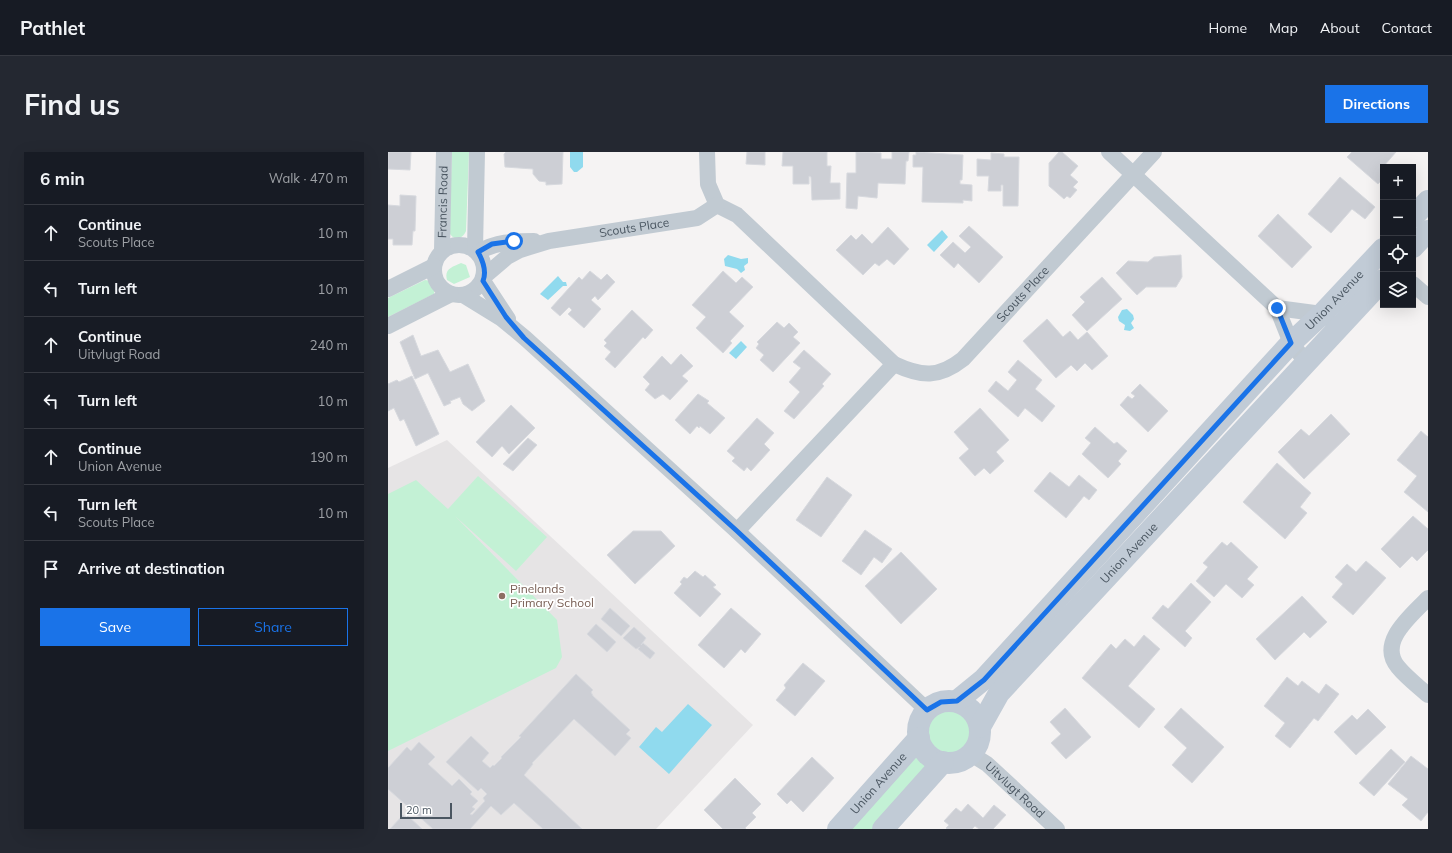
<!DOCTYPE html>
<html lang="en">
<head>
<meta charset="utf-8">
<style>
	:root { --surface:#171b24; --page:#242831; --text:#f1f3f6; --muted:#9ea1a6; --line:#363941; --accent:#1a73e8 }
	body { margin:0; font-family:Mulish,sans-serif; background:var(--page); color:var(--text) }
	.controls { position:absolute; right:12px; top:12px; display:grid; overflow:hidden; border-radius:0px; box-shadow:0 4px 16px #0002 }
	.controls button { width:36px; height:36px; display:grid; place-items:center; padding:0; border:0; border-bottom:1px solid var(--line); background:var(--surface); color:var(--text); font:20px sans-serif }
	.scale { position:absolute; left:12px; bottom:10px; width:52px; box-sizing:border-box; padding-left:4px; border:2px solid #4a5661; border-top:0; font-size:11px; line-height:14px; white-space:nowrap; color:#4a5661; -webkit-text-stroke:3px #fff; paint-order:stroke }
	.stop { position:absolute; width:12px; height:12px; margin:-9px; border:3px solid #1a73e8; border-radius:50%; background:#fff }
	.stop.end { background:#1a73e8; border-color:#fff; box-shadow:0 1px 4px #0008 }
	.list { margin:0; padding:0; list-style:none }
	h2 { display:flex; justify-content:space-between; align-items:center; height:52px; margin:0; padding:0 16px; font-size:17px }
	h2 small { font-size:13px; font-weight:400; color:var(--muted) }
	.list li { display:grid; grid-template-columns:26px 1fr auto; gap:12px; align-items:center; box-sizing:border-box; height:56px; padding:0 16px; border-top:1px solid var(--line) }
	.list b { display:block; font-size:15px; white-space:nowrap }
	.list p { margin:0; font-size:13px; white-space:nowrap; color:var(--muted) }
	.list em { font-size:13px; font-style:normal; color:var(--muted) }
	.actions { display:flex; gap:8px; padding:12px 16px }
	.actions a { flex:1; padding:9px 0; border:1px solid var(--accent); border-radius:0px; text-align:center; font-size:14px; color:var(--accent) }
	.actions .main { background:var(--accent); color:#fff }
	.icon { flex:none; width:22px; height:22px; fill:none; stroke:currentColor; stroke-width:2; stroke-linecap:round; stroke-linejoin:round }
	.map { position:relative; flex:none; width:1040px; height:677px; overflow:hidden; border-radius:0px }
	header { display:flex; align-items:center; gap:24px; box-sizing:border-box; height:56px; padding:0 20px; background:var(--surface); border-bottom:1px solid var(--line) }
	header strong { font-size:19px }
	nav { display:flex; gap:22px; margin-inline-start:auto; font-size:14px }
	.intro { display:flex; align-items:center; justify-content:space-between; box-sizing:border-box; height:96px; padding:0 24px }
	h1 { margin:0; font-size:28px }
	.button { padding:10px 18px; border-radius:0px; background:var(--accent); color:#fff; font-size:14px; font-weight:700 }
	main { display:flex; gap:24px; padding:0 24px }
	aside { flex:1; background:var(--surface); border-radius:0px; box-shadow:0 4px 16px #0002 }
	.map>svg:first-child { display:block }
	.education { fill:#e6e4e5 }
	.green { fill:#c3f1d5 }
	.water { fill:#90daee }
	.building { fill:#cdcfd5; stroke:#d7d9de }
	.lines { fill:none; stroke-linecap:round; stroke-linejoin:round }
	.street { stroke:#c1cad2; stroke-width:16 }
	.secondary { stroke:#c1cbd6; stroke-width:22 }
	.route { stroke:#1a73e8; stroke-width:5 }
	.education-dot { fill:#8d6e63; stroke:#fff; stroke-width:1.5 }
	.labels { text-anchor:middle; stroke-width:3.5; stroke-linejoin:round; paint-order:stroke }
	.street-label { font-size:12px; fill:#4a5661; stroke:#fff }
	.education-label { font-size:12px; fill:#785e54; stroke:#fff; text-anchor:start }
</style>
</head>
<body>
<header>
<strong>Pathlet</strong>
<nav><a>Home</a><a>Map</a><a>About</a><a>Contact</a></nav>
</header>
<div class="intro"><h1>Find us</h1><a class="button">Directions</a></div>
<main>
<aside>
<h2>6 min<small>Walk · 470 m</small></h2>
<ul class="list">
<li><svg class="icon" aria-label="ahead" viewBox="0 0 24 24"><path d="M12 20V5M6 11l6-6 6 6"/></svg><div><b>Continue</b><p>Scouts Place</p></div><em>10 m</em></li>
<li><svg class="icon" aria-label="left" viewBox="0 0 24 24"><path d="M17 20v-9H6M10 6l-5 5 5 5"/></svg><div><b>Turn left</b></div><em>10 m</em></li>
<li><svg class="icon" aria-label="ahead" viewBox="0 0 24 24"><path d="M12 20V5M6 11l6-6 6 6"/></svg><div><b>Continue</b><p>Uitvlugt Road</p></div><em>240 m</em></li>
<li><svg class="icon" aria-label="left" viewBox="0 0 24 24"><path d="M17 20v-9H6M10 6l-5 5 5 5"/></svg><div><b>Turn left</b></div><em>10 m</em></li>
<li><svg class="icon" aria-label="ahead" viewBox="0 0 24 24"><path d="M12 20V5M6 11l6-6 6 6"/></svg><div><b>Continue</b><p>Union Avenue</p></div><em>190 m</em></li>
<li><svg class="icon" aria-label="left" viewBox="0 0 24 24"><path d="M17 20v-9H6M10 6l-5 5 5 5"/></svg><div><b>Turn left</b><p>Scouts Place</p></div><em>10 m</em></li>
<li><svg class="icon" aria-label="arrive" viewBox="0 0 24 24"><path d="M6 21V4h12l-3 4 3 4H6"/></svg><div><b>Arrive at destination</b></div></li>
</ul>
<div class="actions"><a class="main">Save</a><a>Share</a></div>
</aside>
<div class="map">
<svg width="1040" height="677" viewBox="0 0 1040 677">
	<rect width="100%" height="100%" fill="#f5f3f3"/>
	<path class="education" d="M59 288 365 573 268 677H0V316Z"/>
	<path class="green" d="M64 0H81L78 79C74 88 65 89 61 80Z
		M73 111 78 113 82 125 66 132 59 128C56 117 64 115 73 111Z
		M37 128 43 129 47 134 46 142 0 165V146Z
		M90 324 159 385 128 419 67 364 169 468 174 505 168 516 0 599V342L28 328 60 357Z
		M540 579a22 22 0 1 1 44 0a22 22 0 1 1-44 0Z
		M529 604 541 615 484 677H461Z"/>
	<path class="water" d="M182 0H195V15L189 20H186L182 15Z
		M554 78 560 85 546 100 539 93Z
		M340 103 353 107 360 106V111L356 114 357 118 353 121 349 117 337 114 336 107Z
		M170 124 175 130H178L179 134H175L160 148 152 142Z
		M739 157 745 163 746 167 743 171 746 176 742 179 736 178 737 173 731 169 730 165 734 158Z
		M353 189 359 195 348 207 341 201Z
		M300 552 324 573 281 622 251 595 268 575 274 580Z"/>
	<path class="building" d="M0 0H23L22 18 0 17Z
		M118 0H175L174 32 158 33V30L151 29 145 22V17L117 15 116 2Z
		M359 0H377V13L358 12Z
		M395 0H439V14H443L442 31H452V47L424 48 423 25 421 24V32H405V14H394Z
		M468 0 493 1V7H504V0H521L520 9H518L517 32 490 31 489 46 470 44 469 57 458 56 459 21H468Z
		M528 0 575 3 574 28H572V32L584 33V49L575 48V51L534 50 535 15H525V3H528Z
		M671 0H674L690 14 682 23 690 30 685 35 689 38 682 46 679 44 676 47 661 34V11Z
		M964 0H1008L995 15V27L990 32 959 5Z
		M603 1 616 2V5H631L630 54H615V33H613V39H600L601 24H589V7L603 8Z
		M952 25 987 55 977 67 964 57 943 81 920 62Z
		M12 43 28 44 27 79H25L24 93H5V87H0V53L12 54Z
		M890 62 924 95 904 116 870 84Z
		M581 74 615 105 591 131 570 111 566 116 552 103 565 90 577 101 583 95 571 84Z
		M500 75 521 97 506 113 499 107 491 114 487 111 475 123 448 98 463 83 468 88 474 82 484 92Z
		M793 103 794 125 788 135H758L749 143 728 121 740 109 760 110 766 105Z
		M202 119 213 128 219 122 227 130 210 148 207 144 203 148 213 157 196 176 180 162 184 158 181 155 172 164 163 156 191 125 194 128Z
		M335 119 348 131 354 125 365 135 341 160 356 174 342 189 344 191 335 201 308 176 318 165 304 153Z
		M714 125 734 147 699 179 684 163 697 150 692 145Z
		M244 158 265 178 257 187 255 185 227 216 217 207 223 200 216 194 219 191 216 188Z
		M659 167 675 185 682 179 690 188 699 180 720 204 704 218 697 211 689 219 683 213 668 226 635 189Z
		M389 170 396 176 401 171 410 180 405 185 412 191 385 220 372 208 376 203 368 196 371 192 369 190Z
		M25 183 33 204 50 198 62 220 80 212 97 249 84 259 75 252 72 245 62 249 63 251 56 254 40 221 27 227 12 190Z
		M416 198 443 222 434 232 436 234 406 267 396 259 412 240 401 230 413 216 405 210Z
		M293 202 305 214 294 224 300 229 282 248 275 242 267 247 257 238 262 232 255 225 274 204 283 213Z
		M630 208 654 228 647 237 667 254 654 270 637 256 630 265 600 239 608 229 620 239 629 228 620 220Z
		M24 224 51 282 28 294 16 267 12 269 6 256 0 259V232L9 228 11 230Z
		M752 232 780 259 760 280 732 253 740 244 744 247 747 244 743 241Z
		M310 242 321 249 319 251 337 266 322 282 312 274 311 276 309 274 302 282 287 268Z
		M123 253 147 276 121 302 114 294 104 305 88 290Z
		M592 256 621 288 608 300 616 309 602 322 596 316 587 324 571 306 581 297 566 280Z
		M943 262 962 282 916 327 890 300 913 277 921 284Z
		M369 266 386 281 376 292 382 298 363 319 359 315 356 319 344 309 347 306 339 299Z
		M707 275 726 292 729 290 739 299 730 309 733 312 720 326 694 302 703 291 697 286Z
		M1033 279 1040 285V360L1016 340 1029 324 1009 308Z
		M140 286 149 293 125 319 115 312Z
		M889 311 923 341 912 355 919 361 897 387 855 350Z
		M662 320 681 335 691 323 709 338 701 348 696 344 678 366 646 339Z
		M439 325 464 343 433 385 408 368Z
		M1025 364 1040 377V398L1029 409 1024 404 1012 416 993 397Z
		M477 378 504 397 494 411 486 405 473 423 454 409Z
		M245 379H273L287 394 247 432 219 403Z
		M834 390 839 394 843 390 870 415 859 427 866 433 854 446 838 432 826 445 808 429 820 415 815 411Z
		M513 400 549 437 513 472 477 434Z
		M978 409 998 426 965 463 944 445 955 432 947 425 959 412 968 420Z
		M307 419 315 425 317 423 328 433 325 435 333 442 312 465 286 441 294 432 292 430 296 425 299 427Z
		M803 431 823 450 797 479 804 486 797 495 764 466 775 453 780 457Z
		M914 444 939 470 922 486 916 480 887 508 868 487Z
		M222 456 242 474 233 484 213 467Z
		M343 456 373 482 357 501 353 497 336 516 310 493Z
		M208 472 228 490 219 500 199 482Z
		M246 475 258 486 253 493 255 491 267 501 262 507 250 497 252 495 248 497 235 486Z
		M756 483 772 497 740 534 767 557 751 576 694 526 723 492 728 497 737 487 746 495Z
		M415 511 437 529 407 564 388 548 398 536 396 533Z
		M188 522 205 538 203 540 205 544 242 578 238 582 243 586 227 604 186 567 144 611 145 612 136 623 194 677H155L126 651 113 663 103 654 82 677H45L0 637V616L19 595 23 599 31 590 47 605 40 612 64 634 71 627 84 640 82 642 90 649 84 655 87 657 82 662 84 663 97 649 95 646 99 642 93 636 90 639 58 610 83 584 101 601 94 609 102 616 105 613 106 614 114 606 113 605 133 585 131 584Z
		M899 525 910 534 914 529 931 542 938 532 951 542 930 569 926 566 902 596 887 584 897 571 876 554Z
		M677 556 703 585 678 607 663 591 673 582 662 570Z
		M793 556 836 595 804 631 784 613 799 596 776 575Z
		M980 557 998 575 968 603 946 580 964 563 969 568Z
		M1003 597 1017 610 986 644 971 631Z
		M1023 604 1040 617V660L1033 669 1014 653 1020 647 1000 632Z
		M424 605 446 626 415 660 403 648 399 652 389 642Z
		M347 626 373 652 364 661 368 665 357 676 358 677H335L316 658Z
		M580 652 595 666 606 653 618 663 605 677H591L587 674 584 677H559L558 676 561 673 556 669 568 656 573 660Z
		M15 663 17 665 19 663 34 677H2Z"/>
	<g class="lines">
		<g class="street">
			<path id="s1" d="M319 0 320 32 329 53 349 63 506 212C534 225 551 226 575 207L766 0"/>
			<path d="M721 0 889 156 903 191 919 211"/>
			<circle cx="71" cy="118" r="25"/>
			<path d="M87 97 89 0"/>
			<path id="s2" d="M54 99 56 0"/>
			<path d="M90 100C109 90 124 89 146 89"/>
			<path id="s3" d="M98 123 119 105 132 98 161 89 309 66 329 53"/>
			<path d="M95 129 120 167"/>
			<path d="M1025 132 1040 145"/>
			<path d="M0 137 46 114"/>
			<path d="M75 143 114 167 137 186 349 379 539 558"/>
			<path d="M889 156 934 162 939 166"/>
			<path d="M0 174 63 142"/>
			<path d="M349 379 506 212"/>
			<path d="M1040 446C1024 463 989 490 1010 515 1019 526 1030 534 1040 543"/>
			<path id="s4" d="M583 602 599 612 669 677"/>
		</g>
		<g class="secondary">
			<path d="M1025 65 1040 49"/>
			<path d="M1025 95 1040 79"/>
			<circle cx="561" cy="580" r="31"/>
			<path id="s5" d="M569 549 596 527 903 191 934 162 995 97"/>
			<path id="s6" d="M592 575 611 541 995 128"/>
			<path id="s7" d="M450 677 531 586"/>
			<path d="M495 677 555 610"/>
		</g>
	</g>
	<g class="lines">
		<path class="route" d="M126 89 104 92 90 100C95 109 99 119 95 129L118 165 136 186 349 379 539 558 553 550 569 549 596 528 903 191 889 156"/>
	</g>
	<circle class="education-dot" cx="114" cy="444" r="4"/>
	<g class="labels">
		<g class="street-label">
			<text dy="4" stroke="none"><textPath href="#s2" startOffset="49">Francis Road</textPath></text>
			<text dy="4" stroke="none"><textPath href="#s3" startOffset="159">Scouts Place</textPath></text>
			<text dy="4" stroke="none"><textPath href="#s1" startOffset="456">Scouts Place</textPath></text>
			<text dy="4" stroke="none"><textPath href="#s5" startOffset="551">Union Avenue</textPath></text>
			<text dy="4" stroke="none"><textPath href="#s6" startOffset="230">Union Avenue</textPath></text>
			<text dy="4" stroke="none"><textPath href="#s7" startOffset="61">Union Avenue</textPath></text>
			<text dy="4" stroke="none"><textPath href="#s4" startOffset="57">Uitvlugt Road</textPath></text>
		</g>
		<g class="education-label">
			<text x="122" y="441">Pinelands<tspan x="122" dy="14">Primary School</tspan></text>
		</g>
	</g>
</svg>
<div class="controls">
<button>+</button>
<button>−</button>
<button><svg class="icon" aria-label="locate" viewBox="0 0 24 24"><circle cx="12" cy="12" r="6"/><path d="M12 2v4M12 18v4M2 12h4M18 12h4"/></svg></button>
<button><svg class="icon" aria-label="layers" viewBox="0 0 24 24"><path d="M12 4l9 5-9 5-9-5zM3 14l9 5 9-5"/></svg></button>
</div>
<div class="scale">20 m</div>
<div class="stop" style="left:126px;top:89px"></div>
<div class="stop end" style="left:889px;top:156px"></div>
</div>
</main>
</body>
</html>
